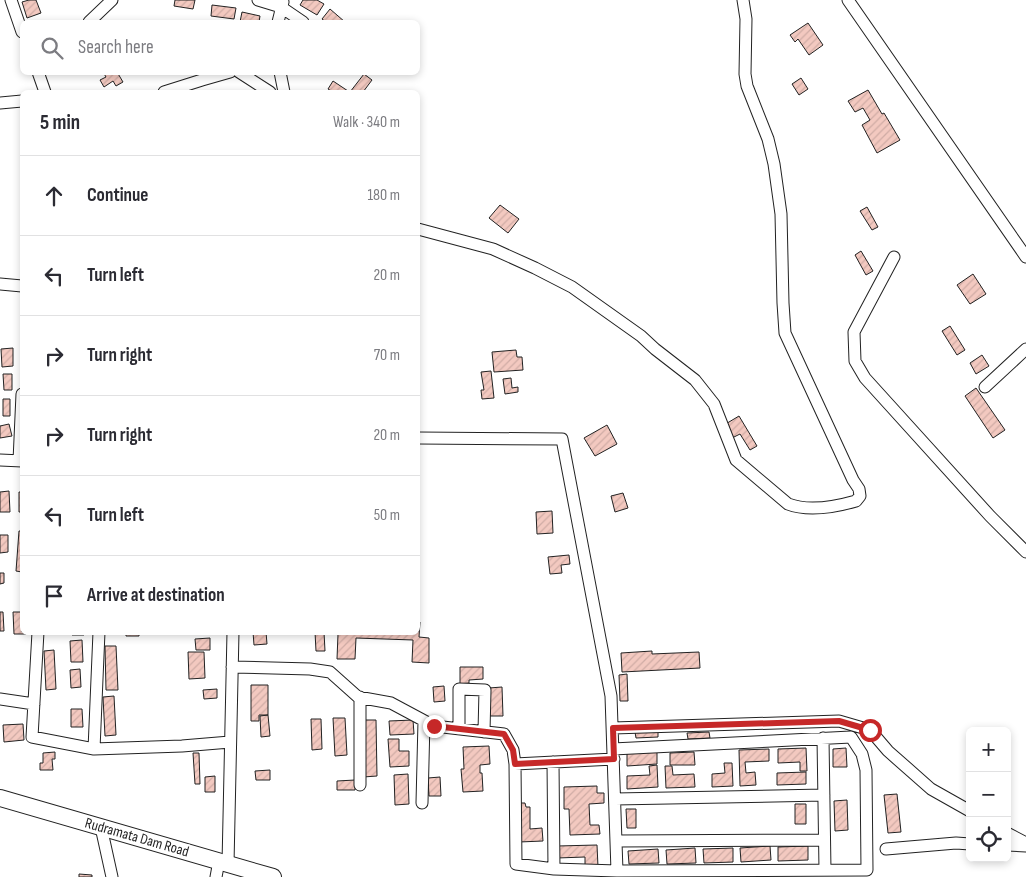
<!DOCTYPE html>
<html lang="en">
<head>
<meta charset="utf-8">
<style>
	:root { --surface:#fff; --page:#f7f7f7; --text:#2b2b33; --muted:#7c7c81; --line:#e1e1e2 }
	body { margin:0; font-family:"Sofia Sans Condensed",sans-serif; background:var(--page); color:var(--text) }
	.controls { position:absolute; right:15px; bottom:15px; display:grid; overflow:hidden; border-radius:8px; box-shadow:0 2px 8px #0003 }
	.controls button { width:45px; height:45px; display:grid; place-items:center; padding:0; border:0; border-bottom:1px solid var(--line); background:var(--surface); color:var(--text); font:25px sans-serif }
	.stop { position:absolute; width:15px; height:15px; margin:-11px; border:4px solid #c62828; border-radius:50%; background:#fff }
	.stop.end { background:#c62828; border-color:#fff; box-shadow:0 1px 5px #0008 }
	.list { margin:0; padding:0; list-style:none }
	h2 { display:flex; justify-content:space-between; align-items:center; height:65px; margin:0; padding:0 20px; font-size:21px }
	h2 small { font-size:16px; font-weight:400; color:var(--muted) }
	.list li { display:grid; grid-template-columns:32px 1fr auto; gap:15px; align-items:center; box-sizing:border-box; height:80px; padding:0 20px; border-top:1px solid var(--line) }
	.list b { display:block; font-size:19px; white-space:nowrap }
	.list em { font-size:16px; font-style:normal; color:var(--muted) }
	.icon { flex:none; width:28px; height:28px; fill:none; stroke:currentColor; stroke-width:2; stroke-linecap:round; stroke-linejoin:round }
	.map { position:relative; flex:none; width:1026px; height:877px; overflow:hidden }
	.search { position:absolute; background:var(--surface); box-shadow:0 2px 8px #0003; left:20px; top:20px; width:400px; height:55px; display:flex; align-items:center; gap:12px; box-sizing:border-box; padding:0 18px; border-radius:8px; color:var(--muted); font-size:19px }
	.panel { position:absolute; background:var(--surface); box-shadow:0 2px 8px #0003; left:20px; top:90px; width:400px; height:545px; border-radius:8px }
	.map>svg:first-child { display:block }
	.building { fill:url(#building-hatch); stroke:#222 }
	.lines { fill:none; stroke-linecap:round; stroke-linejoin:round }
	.minor-casing { stroke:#222; stroke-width:13 }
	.highway-casing { stroke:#222; stroke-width:18 }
	.minor { stroke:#fff; stroke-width:11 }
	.highway { stroke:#fff; stroke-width:16 }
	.route { stroke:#c62828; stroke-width:6 }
	.labels { text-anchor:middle; stroke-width:4; stroke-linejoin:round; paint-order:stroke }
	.street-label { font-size:15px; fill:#222; stroke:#fff }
</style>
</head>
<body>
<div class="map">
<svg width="1026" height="877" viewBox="0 0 1026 877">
	<defs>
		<pattern id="building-hatch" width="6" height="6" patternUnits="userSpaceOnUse" patternTransform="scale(1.25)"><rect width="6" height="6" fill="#f3c9c0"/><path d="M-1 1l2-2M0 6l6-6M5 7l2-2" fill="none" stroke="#d0aca5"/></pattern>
	</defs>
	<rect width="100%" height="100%" fill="#fff"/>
	<path class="building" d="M29 0H36L41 13 27 18 22 2Z
		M175 0H195L193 9 174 6Z
		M303 0H317L324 4 317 15 300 5Z
		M212 5 236 8 234 19 211 16Z
		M330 9 345 22H326L322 19Z
		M242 12 260 16 259 22H240Z
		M808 23 823 45 809 55 798 39 795 42 790 35Z
		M103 72H117L123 82 116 86 113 81 104 87 100 80 106 77Z
		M364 74 372 80 363 92H350Z
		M801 78 808 89 799 95 792 84Z
		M333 81 348 91 347 92H333L328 89Z
		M868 90 882 114 884 113 900 140 877 153 862 125 870 120 863 108 855 112 848 101Z
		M500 205 519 219 508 233 489 218Z
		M867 207 878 227 872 230 860 211Z
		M861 251 873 271 866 275 855 255Z
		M973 274 986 294 970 304 957 285Z
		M950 326 965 350 957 355 942 331Z
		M13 348V366L2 367 1 349Z
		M516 350 517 357H522L523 370 494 372 492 352Z
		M982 355 989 366 976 374 970 363Z
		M491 371 494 398 482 399 481 390H484L481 372Z
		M3 374H12V390H4Z
		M511 378 512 388 518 387V392L505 394 503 379Z
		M976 388 1005 430 993 438 965 396Z
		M3 399H10V416H3Z
		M739 416 757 446 750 450 740 434 732 438 724 425Z
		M9 424 12 436 0 438V426Z
		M607 425 617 444 595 456 584 438Z
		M9 491 10 512H0V492Z
		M19 492H22V512H19Z
		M623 493 628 508 615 512 611 496Z
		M552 511 553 533 537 534 536 512Z
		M19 531H22V572L16 571Z
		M0 535H8V552L0 553Z
		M569 555 570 564 561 565 562 573 550 574 548 557Z
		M0 573H4V583L0 584Z
		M0 612H3L4 631H0Z
		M13 612H22V632L26 634H14Z
		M418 622H420L419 637 429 638V663L412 662 413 640 356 638 355 659H337L338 634 418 632Z
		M72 632H84V635H72Z
		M126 632H139V636H126Z
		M253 632H266L267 644 254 645Z
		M315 632H324L325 651H316Z
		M210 638V650H196L195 639Z
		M82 640 83 662H71L70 641Z
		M105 646H116L118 690H106Z
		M54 650 56 689 46 690 44 651Z
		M652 651V654L699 652 700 668 622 672 621 653Z
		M188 652H204L205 678 189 679Z
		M460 667H483V679L469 680V683L460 684Z
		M80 669 81 687 71 688 70 670Z
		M627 674 628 701H620L619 675Z
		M251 685H268V715H259V721H251Z
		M444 686 445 701 434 702 433 687Z
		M502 687 503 716H490L489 688Z
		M217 689V698L204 699 203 690Z
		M114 696 116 735 105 736 103 697Z
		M71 709H82L83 727H71Z
		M268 715 270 736 261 737 260 716Z
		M333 718H345L347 755 335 756Z
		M311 719H321L322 749 312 750Z
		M362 720H376L377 776 363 777Z
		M413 720 414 734 390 735 389 721Z
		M23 724 24 740 4 742 3 725Z
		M658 731V737L636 738 635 732Z
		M709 732 710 738 688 739 687 733Z
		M388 739H399V751H409V766L390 767Z
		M489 746 490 764 480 765V773H482L483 791 463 792 461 769H464L463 747Z
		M806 748 807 771H800V762L778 763V749Z
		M846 748 847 767H833V749Z
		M769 749V761L745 762 746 773 755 772 756 785 740 786 739 750Z
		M657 751V764L627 766V753Z
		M55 752V759H52L53 770H40V763H43V753Z
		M694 752 695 765H670V753Z
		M193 753H199L200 784H195Z
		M724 763H732L733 786 712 787V774L725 773Z
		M657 765 658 787 627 789V776L650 775 649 766Z
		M665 766H672L673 775 694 774 695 787 666 788Z
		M270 770V780H256L255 771Z
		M806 772V784L777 785V773Z
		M408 774 409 804 395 805 394 775Z
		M215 776V792H205V777Z
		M440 777 441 796H429L428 778Z
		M355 780V790H337V781Z
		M597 786V793H604V803L589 804 590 825H599L600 834 570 835 569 809H564V787Z
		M897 794 901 832 888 833 884 795Z
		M847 800 848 830 835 831 834 801Z
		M518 803H525L526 807H530V829L542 828 543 841 519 842Z
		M795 804H806V824H795Z
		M626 809H636V828H627Z
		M597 845 598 867H585V857L557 858V846Z
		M770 846 771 860 741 862 740 848Z
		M808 846V860L778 861V847Z
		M695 848 696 863 667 864 666 850Z
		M733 848V862L704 863 703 849Z
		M658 849 659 863 629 864 628 851Z
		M79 874 92 875V877H79Z"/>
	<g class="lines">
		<g class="minor-casing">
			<path id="minor" d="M11 0 22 32
				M258 0 281 7 303 22
				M848 0 1026 257
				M89 22 112 0
				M278 22 283 2
				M38 72 45 92
				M239 72 270 92
				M280 72 284 92
				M164 92 202 80 230 72
				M0 103 22 101
				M418 229 493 249 535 268 572 287 641 336 655 349 695 380 714 404 736 460 788 504C809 512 835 507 856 501L860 496 859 489 853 480 785 333 783 303 781 214 774 164 768 139 747 86 745 74 746 19 743 0
				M894 257 854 332 855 361 865 378 990 516 1026 552
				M0 284 22 286
				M985 387 1026 349
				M418 438 562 439 611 696 617 871
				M0 460 22 461
				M19 461 22 394
				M38 632 32 737 94 749 182 746 230 742
				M232 667 310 669 330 672 358 697 391 703 434 726 504 734 513 750 515 764 516 864 554 869 617 871 867 870 866 770 862 754 851 737 613 749
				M0 699 34 704
				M613 728 839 721 870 730 888 751 931 789 970 811
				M459 729V689L485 690 484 732
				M823 738 825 870
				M94 749 99 632
				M553 762 554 869
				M515 764 614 759
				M360 785V697
				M615 799 824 795
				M422 803 424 721
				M101 827 112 877
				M1007 833 1026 843
				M616 841 824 840
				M1007 845 1026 846
				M886 849 956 843 970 844
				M228 864 233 632
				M216 877 219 861"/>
		</g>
		<g class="highway-casing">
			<path id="highway" d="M0 798 273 877"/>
		</g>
		<use href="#minor" class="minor"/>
		<use href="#highway" class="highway"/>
	</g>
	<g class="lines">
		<path class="route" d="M434 726 504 734 513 750 515 764 614 759 613 728 839 721 870 730"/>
	</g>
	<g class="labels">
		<g class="street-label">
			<text transform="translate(137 837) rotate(16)" y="5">Rudramata Dam Road</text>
		</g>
	</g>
</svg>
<div class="controls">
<button>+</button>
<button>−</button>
<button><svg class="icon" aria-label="locate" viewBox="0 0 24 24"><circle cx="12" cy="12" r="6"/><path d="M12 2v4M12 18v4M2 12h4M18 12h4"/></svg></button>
</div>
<div class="stop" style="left:870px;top:730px"></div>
<div class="stop end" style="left:434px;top:726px"></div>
<div class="search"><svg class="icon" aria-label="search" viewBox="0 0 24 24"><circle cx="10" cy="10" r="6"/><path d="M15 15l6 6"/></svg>Search here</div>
<section class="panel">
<h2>5 min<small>Walk · 340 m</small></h2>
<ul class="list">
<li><svg class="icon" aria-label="ahead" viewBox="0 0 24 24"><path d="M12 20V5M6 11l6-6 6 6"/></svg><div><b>Continue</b></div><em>180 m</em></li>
<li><svg class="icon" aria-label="left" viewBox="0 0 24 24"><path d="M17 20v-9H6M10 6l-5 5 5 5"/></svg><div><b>Turn left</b></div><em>20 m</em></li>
<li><svg class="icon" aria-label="right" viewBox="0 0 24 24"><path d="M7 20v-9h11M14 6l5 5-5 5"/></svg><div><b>Turn right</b></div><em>70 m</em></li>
<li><svg class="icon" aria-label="right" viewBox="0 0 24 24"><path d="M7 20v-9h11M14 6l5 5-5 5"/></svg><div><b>Turn right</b></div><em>20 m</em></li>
<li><svg class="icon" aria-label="left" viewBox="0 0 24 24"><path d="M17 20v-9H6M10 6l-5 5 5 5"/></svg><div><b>Turn left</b></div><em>50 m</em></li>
<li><svg class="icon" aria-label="arrive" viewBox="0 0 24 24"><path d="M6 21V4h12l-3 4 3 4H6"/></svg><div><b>Arrive at destination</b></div></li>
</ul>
</section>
</div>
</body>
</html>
